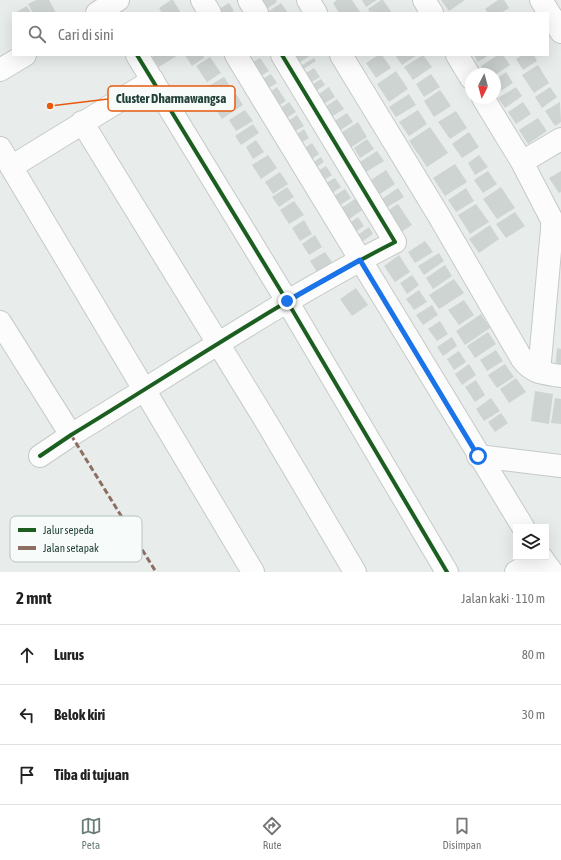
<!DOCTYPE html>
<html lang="id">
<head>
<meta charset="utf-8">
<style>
	:root { --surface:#fff; --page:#f6f6f6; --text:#222; --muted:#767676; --line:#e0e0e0; --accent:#687e77 }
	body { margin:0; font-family:"Asap Condensed",sans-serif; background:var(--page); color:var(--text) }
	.controls { position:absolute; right:12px; bottom:12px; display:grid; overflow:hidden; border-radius:0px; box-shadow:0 4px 16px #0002 }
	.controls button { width:36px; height:36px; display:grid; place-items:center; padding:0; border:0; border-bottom:1px solid var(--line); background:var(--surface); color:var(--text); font:20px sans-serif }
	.compass { position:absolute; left:465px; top:68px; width:36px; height:36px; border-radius:50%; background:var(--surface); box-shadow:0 4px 16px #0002; rotate:186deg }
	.stop { position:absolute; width:12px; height:12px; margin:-9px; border:3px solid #1a73e8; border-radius:50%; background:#fff }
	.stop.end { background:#1a73e8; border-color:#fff; box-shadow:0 1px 4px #0008 }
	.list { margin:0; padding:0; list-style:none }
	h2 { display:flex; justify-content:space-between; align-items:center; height:52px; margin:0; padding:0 16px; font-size:17px }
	h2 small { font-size:13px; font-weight:400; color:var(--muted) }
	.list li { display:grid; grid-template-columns:26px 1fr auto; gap:12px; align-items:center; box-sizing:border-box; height:60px; padding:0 16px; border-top:1px solid var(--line) }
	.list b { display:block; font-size:15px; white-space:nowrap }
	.list em { font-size:13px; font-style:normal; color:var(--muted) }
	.icon { flex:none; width:22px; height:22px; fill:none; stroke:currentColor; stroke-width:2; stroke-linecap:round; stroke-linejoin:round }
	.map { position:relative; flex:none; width:561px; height:572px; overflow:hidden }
	.search { position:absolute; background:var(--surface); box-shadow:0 4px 16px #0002; left:12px; right:12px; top:12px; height:44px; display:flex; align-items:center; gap:10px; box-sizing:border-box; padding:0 14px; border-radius:0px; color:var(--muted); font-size:15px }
	.sheet { height:232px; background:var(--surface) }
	nav { display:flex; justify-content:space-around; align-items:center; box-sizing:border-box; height:56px; border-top:1px solid var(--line); background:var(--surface); font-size:11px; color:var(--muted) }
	nav a { display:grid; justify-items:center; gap:2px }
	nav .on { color:var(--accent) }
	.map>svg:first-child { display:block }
	.building { fill:#ced4d2 }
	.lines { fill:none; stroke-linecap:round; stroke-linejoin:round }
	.minor-casing { stroke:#c5cac8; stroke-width:24 }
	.minor { stroke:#fcfcfc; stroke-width:22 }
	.quiet { stroke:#8d6e63; stroke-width:3; stroke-dasharray:6 3; stroke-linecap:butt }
	.cycleway-casing { stroke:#f7fbf9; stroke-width:6 }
	.cycleway { stroke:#1b5e20; stroke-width:4 }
	.route { stroke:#1a73e8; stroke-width:5 }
	.key { fill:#f7fbf9; stroke:#b7c4bf; stroke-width:1 }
	.key-label { font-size:11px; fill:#234239 }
	.leader { fill:none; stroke:#e8590c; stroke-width:1.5 }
	.callout-dot { fill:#e8590c; stroke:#f7fbf9; stroke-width:1.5 }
	.callout { fill:#f7fbf9; stroke:#e8590c; stroke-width:1.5 }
	.callout-label { font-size:13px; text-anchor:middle; font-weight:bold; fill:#234239 }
</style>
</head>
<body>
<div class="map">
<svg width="561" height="572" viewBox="0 0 561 572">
	<rect width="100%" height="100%" fill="#e8edeb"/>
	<path class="building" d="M36 0H49L56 13H33L28 4Z
		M171 0H173L181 13H162L159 8Z
		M261 0H276L277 2 265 10Z
		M337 0H352L360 12 358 13H339L333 3Z
		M362 0H377L366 7Z
		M381 0H383L392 13H370L368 9Z
		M441 0H465L449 11Z
		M498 0H504L509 8 501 13H488L485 9Z
		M229 3 234 11 230 13H218L216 11Z
		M281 3 288 13H266Z
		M27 6 31 13H15Z
		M155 55H178L159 67 152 57Z
		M185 55H203L204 58 192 66Z
		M295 55H311L300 62Z
		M378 55H382L391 68 376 78 366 63Z
		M395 55H417L402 65Z
		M423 55 432 67 413 80 404 67Z
		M474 55H489L478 62Z
		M498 55H503L510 65 495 75 487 74 481 66Z
		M522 55H534L537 61 523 70 516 59Z
		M210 57 221 73 207 82 196 66Z
		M260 58 269 71 256 79 247 66Z
		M314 58 316 61 302 70 299 67Z
		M538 65 549 83 534 93 522 75Z
		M314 68 320 77 312 82 306 73Z
		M396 71 408 89 389 102 377 84Z
		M506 72 513 83 496 94 495 92V80Z
		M271 74 277 83 263 91 257 82Z
		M431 74 440 87 424 97 416 84Z
		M224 77 230 86 213 97 207 87Z
		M321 79 325 85 314 92 310 86Z
		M277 87 286 101 275 108 266 95Z
		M329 87 335 97 322 105 316 96Z
		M516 87 522 96 505 108 498 98Z
		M550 87 557 97 542 108 535 97Z
		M440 90 451 106 434 117 424 101Z
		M236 94 243 105 222 119 215 108Z
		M409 94 416 105 396 117 389 107Z
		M337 99 344 109 328 119 322 109Z
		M289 102 296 112 285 119 278 110Z
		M523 102 531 114 516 124 508 112Z
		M560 102 561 122 555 126 545 111Z
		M245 110 253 121 236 131 229 120Z
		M418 110 427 124 409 136 399 122Z
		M456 111 467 128 450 139 438 122Z
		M347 113 353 122 339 131 333 122Z
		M297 115 304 126 292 133 285 123Z
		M538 118 547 131 528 144 519 130Z
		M358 122 367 137 350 148 341 133Z
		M253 124 259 133 241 145 235 136Z
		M430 127 448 153 427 167 409 141Z
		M304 129 309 138 296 146 291 138Z
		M469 132 479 147 462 158 452 144Z
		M367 139 374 149 360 158 354 148Z
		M256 140 264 152 253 159 246 147Z
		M312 143 319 154 306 163 299 152Z
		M377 151 384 161 366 172 360 162Z
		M268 155 277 168 261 179 252 165Z
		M479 155 488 167 475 175 468 163Z
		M321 157 324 162 312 170 309 165Z
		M455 164 467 182 445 196 433 178Z
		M326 166 332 175 321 182 315 173Z
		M386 170 395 184 380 194 371 180Z
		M488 171 497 184 483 193 474 180Z
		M561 171V192L559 193 549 178Z
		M280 172 288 184 273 194 265 182Z
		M335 178 341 187 328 196 321 186Z
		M287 187 294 197 279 207 272 197Z
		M501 187 515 208 497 219 483 199Z
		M398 188 404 197 384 209 379 201Z
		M466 188 474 201 456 212 448 200Z
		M345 189 351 198 337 207 331 198Z
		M358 197 365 208 348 220 340 209Z
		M294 201 304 215 289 224 280 210Z
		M398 204 412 225 398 234 384 213Z
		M476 204 489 222 470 234 458 215Z
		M515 212 525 226 506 238 496 224Z
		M358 217 364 226 351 235 345 226Z
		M304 220 312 234 300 241 292 228Z
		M490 225 499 239 479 253 469 239Z
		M369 227 373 234 356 246 352 239Z
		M315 235 322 247 309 255 302 244Z
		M425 241 433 252 415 263 408 252Z
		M325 252 332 262 317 272 310 261Z
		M439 253 444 261 424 275 418 266Z
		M399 255 410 272 395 282 384 266Z
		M445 265 452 276 433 289 426 278Z
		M412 275 419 285 407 294 400 283Z
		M454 279 464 293 439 309 429 295Z
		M356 288 368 305 352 316 340 299Z
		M419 290 427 302 414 310 406 299Z
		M464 300 474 315 459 325 448 310Z
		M432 305 438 315 423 325 416 315Z
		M481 314 490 328 465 345 456 331Z
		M440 321 448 334 437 341 428 329Z
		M488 332 496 344 475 358 467 346Z
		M452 337 457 346 443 356 437 347Z
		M557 348 561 349V373L555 372Z
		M496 350 503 361 487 371 480 360Z
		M459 351 466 362 454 370 447 359Z
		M469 364 476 375 462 385 455 374Z
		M505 364 514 377 497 388 488 375Z
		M516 378 526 392 509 403 500 389Z
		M476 380 485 395 475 402 465 387Z
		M535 391 553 394 549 424 531 421Z
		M491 398 500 411 484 421 476 409Z
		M555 398 561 399V424L551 423Z
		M501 413 508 423 495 432 488 422Z"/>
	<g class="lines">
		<g class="minor-casing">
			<path id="minor" d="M202 0 210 13
				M249 0 257 13
				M308 0 316 13
				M424 0 432 13
				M541 0 561 32
				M97 13 118 0
				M137 55 287 301 447 572
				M236 55 523 527
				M341 55 439 216 522 359C533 374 544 373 561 376
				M457 55 471 78
				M0 70 25 55
				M483 98 522 162 552 220V229L539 372
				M82 122 267 423 355 572
				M0 148 253 572
				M522 162 561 139
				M11 167 153 80
				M0 322 71 435
				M40 456 71 435C178 370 283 299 395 242L282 55
				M478 456 561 466
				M541 557 552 572
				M516 572 542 558"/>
		</g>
		<use href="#minor" class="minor"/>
		<path class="quiet" d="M71 435 156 572"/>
		<g class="cycleway-casing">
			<path id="cycleway" d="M137 55 287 301 447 572
				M40 456 71 435C178 370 283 299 395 242L282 55"/>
		</g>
		<use href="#cycleway" class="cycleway"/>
	</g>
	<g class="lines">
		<path class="route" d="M287 301 360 260 478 456"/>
	</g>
	<rect x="10" y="516" width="132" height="46" rx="6" class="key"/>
	<rect x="18" y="528" width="18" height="4" fill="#1b5e20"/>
	<rect x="18" y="546" width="18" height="4" fill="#8d6e63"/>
	<g class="key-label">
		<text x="43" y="534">Jalur sepeda</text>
		<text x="43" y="552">Jalan setapak</text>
	</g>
	<path class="leader" d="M50 106L108 99"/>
	<circle class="callout-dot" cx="50" cy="106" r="4"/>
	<rect class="callout" x="108" y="86" width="127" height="25" rx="4"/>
	<g class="callout-label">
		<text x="171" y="103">Cluster Dharmawangsa</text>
	</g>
</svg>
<div class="controls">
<button><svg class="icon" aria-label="layers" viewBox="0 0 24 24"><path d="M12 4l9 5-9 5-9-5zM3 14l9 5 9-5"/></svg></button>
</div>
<svg class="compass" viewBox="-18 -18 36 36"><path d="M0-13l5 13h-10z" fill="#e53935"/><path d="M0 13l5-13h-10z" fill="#767676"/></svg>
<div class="stop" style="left:478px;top:456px"></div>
<div class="stop end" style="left:287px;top:301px"></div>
<div class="search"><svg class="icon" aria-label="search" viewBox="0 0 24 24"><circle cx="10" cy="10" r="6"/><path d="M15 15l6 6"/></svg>Cari di sini</div>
</div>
<section class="sheet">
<h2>2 mnt<small>Jalan kaki · 110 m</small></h2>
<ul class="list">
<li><svg class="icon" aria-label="ahead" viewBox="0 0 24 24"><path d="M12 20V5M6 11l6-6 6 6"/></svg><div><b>Lurus</b></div><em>80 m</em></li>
<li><svg class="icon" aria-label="left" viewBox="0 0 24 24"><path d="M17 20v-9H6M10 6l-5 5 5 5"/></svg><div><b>Belok kiri</b></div><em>30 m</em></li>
<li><svg class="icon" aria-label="arrive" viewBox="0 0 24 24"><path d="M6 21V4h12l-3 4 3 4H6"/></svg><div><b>Tiba di tujuan</b></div></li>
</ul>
</section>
<nav>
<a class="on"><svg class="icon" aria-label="map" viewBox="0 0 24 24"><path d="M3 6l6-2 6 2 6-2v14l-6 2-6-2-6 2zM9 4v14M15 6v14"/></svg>Peta</a>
<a><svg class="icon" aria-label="directions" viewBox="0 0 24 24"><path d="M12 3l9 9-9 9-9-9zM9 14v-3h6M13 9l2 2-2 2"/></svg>Rute</a>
<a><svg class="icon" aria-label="saved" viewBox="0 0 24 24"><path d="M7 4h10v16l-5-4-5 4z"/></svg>Disimpan</a>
</nav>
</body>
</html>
